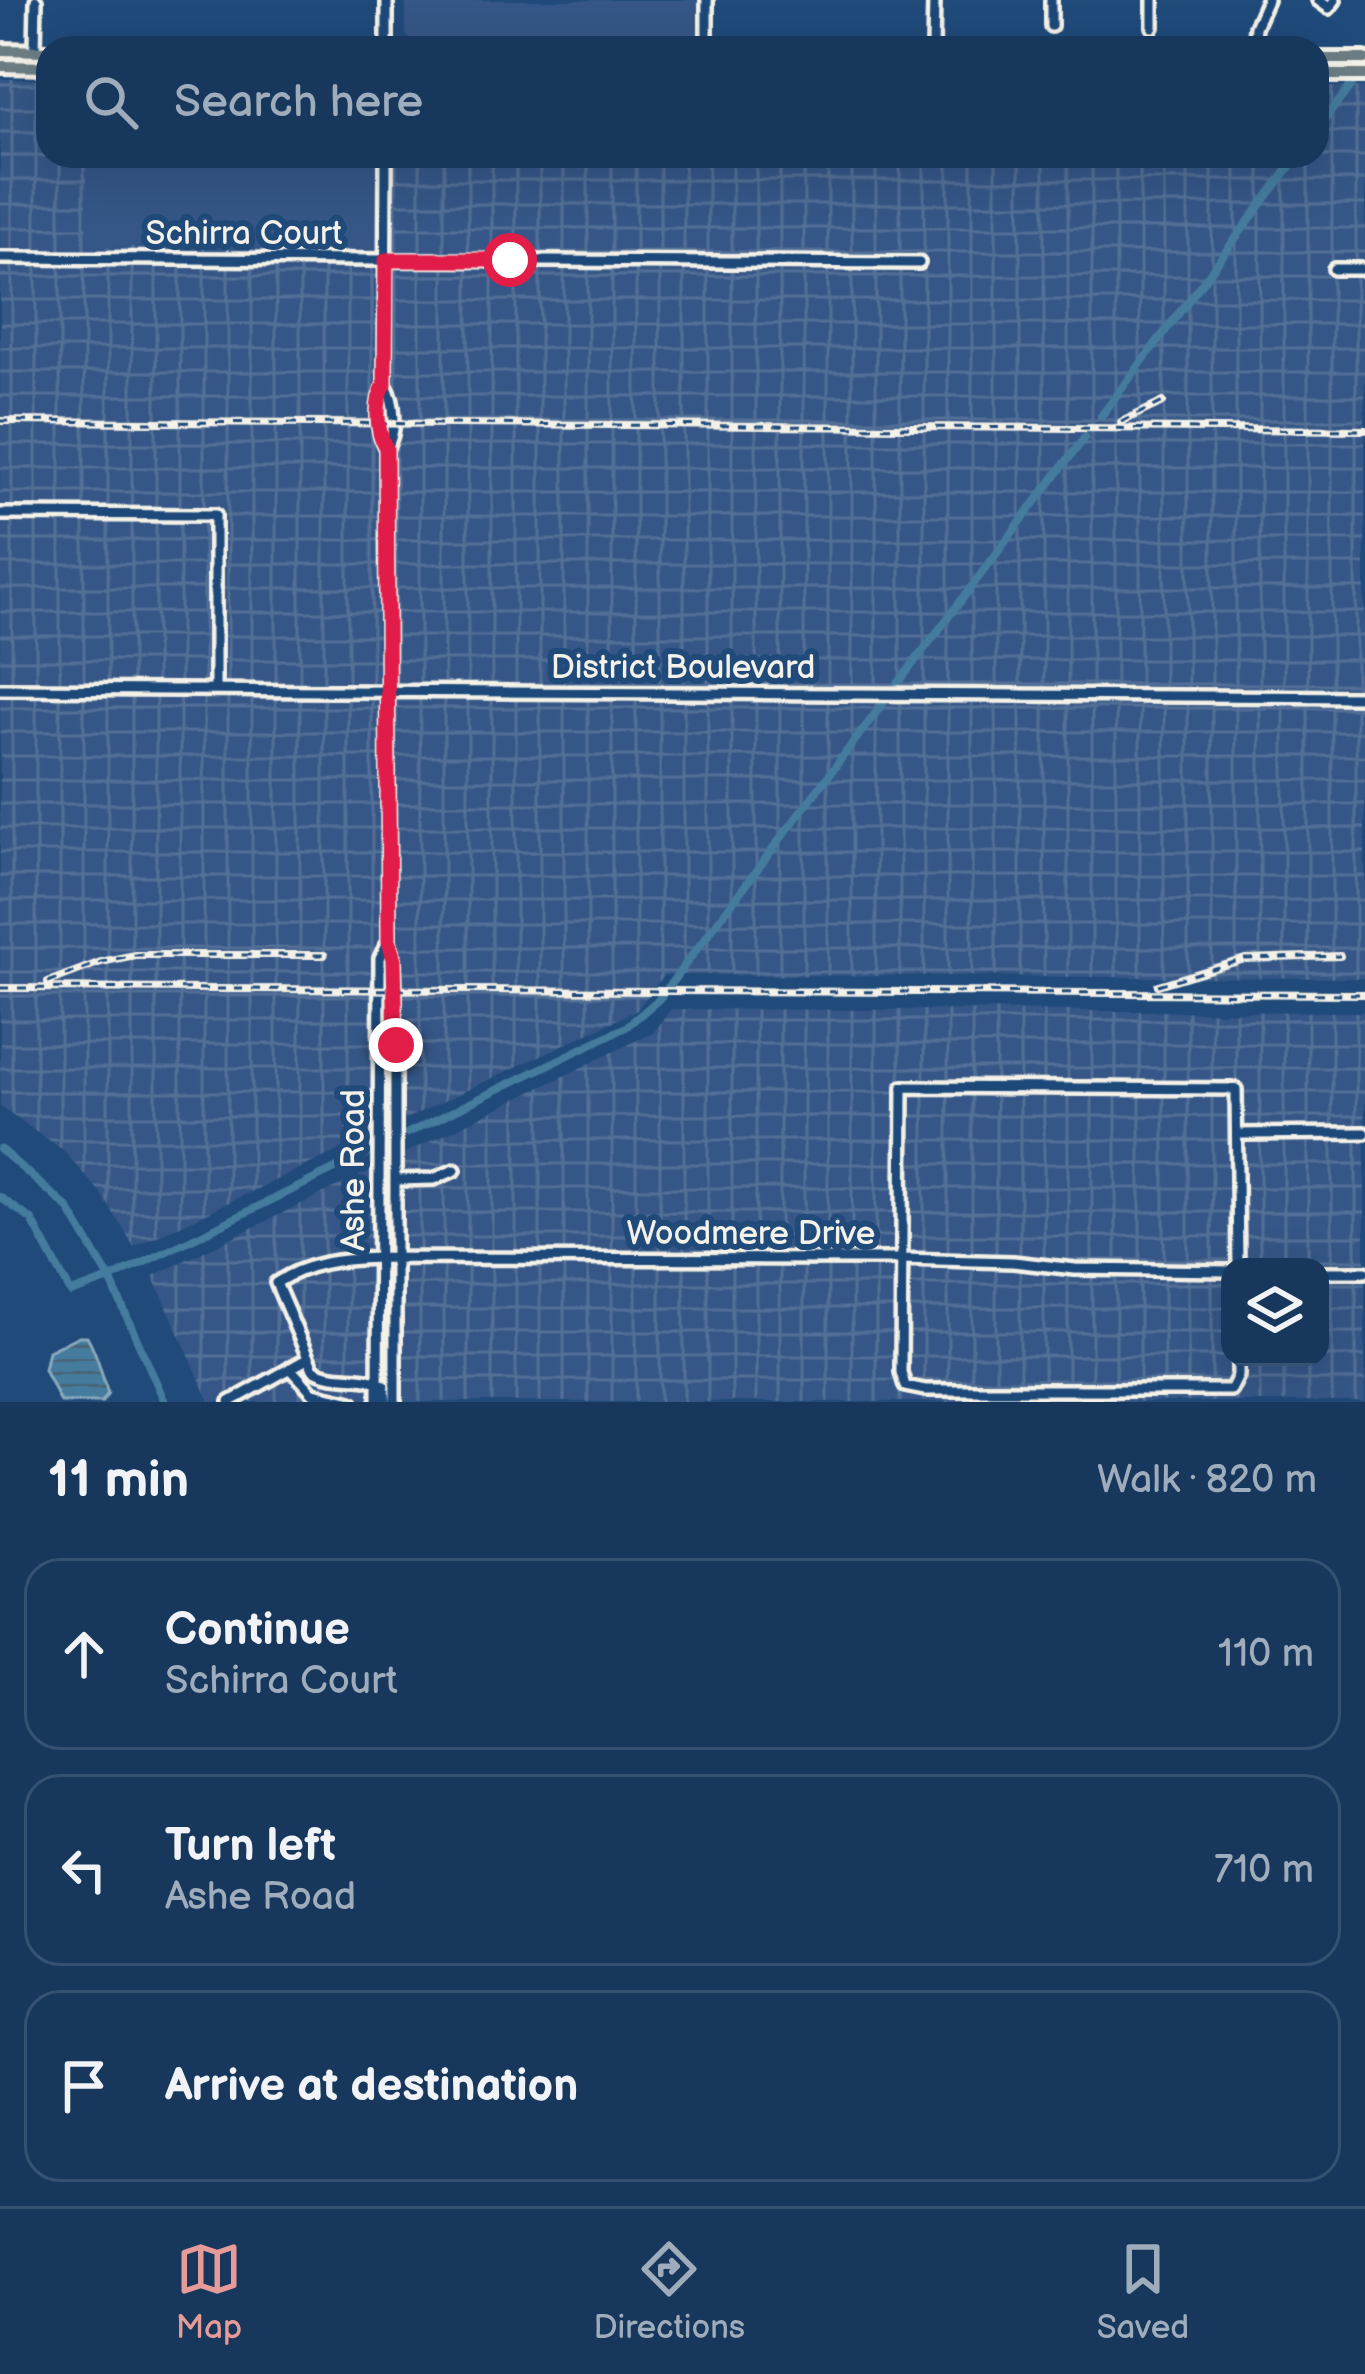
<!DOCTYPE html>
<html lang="en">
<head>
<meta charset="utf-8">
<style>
	:root { --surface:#17385c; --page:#244365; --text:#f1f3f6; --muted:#9eacbb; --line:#365272; --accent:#e69b98 }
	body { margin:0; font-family:"Balsamiq Sans",sans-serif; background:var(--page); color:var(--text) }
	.controls { position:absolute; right:36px; bottom:36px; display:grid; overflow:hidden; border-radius:24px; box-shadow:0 12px 48px #0002 }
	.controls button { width:108px; height:108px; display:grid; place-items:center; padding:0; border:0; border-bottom:3px solid var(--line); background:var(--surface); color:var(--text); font:60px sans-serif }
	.stop { position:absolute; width:36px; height:36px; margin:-27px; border:9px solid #e11d48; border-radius:50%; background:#fff }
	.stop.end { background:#e11d48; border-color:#fff; box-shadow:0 3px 12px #0008 }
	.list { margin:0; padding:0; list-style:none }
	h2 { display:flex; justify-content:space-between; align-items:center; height:156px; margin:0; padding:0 48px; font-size:51px }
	h2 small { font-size:39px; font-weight:400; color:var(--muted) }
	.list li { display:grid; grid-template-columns:78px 1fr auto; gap:36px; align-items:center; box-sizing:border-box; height:192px; margin:0 24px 24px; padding:0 24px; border:3px solid var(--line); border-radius:36px }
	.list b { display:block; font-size:45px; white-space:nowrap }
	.list p { margin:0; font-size:39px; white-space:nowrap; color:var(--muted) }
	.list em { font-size:39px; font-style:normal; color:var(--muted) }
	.icon { flex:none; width:66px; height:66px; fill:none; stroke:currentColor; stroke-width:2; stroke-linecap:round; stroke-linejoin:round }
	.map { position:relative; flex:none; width:1365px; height:1402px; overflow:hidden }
	.search { position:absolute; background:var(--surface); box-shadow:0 12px 48px #0002; left:36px; right:36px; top:36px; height:132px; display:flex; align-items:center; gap:30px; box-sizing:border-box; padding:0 42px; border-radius:36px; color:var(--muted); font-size:45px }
	.sheet { height:804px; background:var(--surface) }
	nav { display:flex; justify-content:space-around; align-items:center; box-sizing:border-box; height:168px; border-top:3px solid var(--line); background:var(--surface); font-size:33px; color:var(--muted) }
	nav a { display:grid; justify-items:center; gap:6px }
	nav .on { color:var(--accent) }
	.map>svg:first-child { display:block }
	.built { fill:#355786 }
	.industrial { fill:url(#industrial-grid); fill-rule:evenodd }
	.water { fill:url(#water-rules); stroke:#8aabbc; stroke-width:3 }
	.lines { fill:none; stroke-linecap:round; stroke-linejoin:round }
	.canal { stroke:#447c9e; stroke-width:8 }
	.minor-casing { stroke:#f4f1e8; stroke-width:18 }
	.major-casing { stroke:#f4f1e8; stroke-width:20 }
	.minor { stroke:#1f4a7a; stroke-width:9 }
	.major { stroke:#6c7e84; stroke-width:10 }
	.rail-casing { stroke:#f4f1e8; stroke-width:8 }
	.rail { stroke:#1f4a7a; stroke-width:3; stroke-dasharray:9; stroke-linecap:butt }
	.route { stroke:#e11d48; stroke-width:15 }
	.labels { text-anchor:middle; stroke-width:12; stroke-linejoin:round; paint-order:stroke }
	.street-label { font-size:33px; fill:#f4f1e8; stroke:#1f4a7a }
</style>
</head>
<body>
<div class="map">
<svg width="1365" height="1402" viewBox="0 0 1365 1402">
	<defs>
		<pattern id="industrial-grid" width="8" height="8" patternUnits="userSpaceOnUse" patternTransform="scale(3)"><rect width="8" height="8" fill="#355786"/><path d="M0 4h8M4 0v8" fill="none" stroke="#537097"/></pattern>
		<pattern id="water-rules" width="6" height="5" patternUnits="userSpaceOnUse" patternTransform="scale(3)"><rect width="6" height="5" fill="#447c9e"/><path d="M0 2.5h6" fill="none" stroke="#466576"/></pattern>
	</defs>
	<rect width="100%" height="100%" fill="#1f4a7a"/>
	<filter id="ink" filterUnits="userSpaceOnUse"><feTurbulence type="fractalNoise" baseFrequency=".00833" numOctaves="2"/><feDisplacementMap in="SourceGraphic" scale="24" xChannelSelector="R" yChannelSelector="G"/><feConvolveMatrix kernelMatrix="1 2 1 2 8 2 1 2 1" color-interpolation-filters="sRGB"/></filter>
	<g filter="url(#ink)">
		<path class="built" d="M406 0H697L707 43 412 42 406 35Z
			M87 156H382L385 250 86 246Z"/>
		<path class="industrial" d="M0 79H48V156H87V246L384 250 382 156H1317V87H1365V978L664 975 637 1010 134 1247 101 1193 62 1150 0 1107Z
			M671 1009 1365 1012V1402H210L153 1276 654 1032ZM1230 1267H1320V1357H1230Z"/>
		<path class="water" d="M79 1336H87C98 1354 101 1373 108 1393L102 1402H60L44 1369 48 1351Z"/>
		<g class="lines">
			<path class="canal" d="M1317 130 1365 67
				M1101 416 1298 156
				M408 1133 626 1027 659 999 1085 437
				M0 1149 68 1208 110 1279 165 1402
				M0 1197 32 1220 71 1293 110 1279 368 1153"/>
			<g class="minor-casing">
				<path id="minor" d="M387 0V48
					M1318 0 1329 8 1335 0
					M1051 26V0
					M1153 27V0
					M707 48V0
					M933 48 934 0
					M1253 48 1255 27 1267 0
					M35 50 36 0
					M386 156 385 384C375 402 376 431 386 449L389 941 394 959 395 990V1402
					M0 258 919 263
					M1334 269H1365
					M385 384C396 401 397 432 386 449
					M0 514 215 515V690
					M0 689 1365 697
					M1237 1134 1365 1133
					M396 1180 434 1179 455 1170
					M1238 1267 1236 1089 903 1087 901 1372 905 1386 925 1390H1231L1238 1376V1357
					M1320 1272H1365
					M290 1368 313 1393 352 1402
					M230 1402 307 1359
					M378 1402 380 958 388 942
					M386 1402 384 1385C363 1372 335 1383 313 1369L276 1283C308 1262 341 1259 378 1258L901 1259 1013 1262 1075 1269 1230 1271"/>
			</g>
			<g class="major-casing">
				<path id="major" d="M0 50 48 51
					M1317 59H1365
					M0 66 48 67
					M1317 75H1365"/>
			</g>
			<use href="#minor" class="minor"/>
			<use href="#major" class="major"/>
			<g class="rail-casing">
				<path id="rail" d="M0 421 1365 430
					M1121 422 1163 402
					M48 982 101 962 135 955H324
					M1158 985 1245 959 1340 956
					M0 988 1365 994"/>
			</g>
			<use href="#rail" class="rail"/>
		</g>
	</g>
	<g class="lines" filter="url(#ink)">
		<path class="route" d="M396 1045 394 959 389 941 386 448C376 431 375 401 385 384L386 260H510"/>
	</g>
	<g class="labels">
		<g class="street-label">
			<text x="244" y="244">Schirra Court</text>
			<text x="683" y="678">District Boulevard</text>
			<text transform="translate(352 1170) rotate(-90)" y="12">Ashe Road</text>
			<text x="751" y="1244">Woodmere Drive</text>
		</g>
	</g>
</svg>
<div class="controls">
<button><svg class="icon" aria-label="layers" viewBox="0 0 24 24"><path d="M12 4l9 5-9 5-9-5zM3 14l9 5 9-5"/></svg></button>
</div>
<div class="stop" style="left:510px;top:260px"></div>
<div class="stop end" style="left:396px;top:1045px"></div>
<div class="search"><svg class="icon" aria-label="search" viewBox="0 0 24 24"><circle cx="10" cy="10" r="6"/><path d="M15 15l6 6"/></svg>Search here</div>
</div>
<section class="sheet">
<h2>11 min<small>Walk · 820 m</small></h2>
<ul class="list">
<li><svg class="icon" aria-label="ahead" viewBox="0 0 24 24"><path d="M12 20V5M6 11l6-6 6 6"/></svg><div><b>Continue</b><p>Schirra Court</p></div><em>110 m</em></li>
<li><svg class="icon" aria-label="left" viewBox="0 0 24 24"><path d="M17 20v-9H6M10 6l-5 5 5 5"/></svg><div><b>Turn left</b><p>Ashe Road</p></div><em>710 m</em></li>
<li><svg class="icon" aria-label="arrive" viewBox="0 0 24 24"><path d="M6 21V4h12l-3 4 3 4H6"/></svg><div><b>Arrive at destination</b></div></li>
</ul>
</section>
<nav>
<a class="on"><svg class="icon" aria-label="map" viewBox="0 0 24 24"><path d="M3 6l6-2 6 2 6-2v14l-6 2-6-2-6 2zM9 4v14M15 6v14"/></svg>Map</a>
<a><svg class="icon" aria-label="directions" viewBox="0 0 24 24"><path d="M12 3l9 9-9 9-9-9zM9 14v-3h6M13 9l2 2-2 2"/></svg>Directions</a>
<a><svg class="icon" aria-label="saved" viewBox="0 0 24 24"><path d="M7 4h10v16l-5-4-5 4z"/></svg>Saved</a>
</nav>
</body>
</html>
